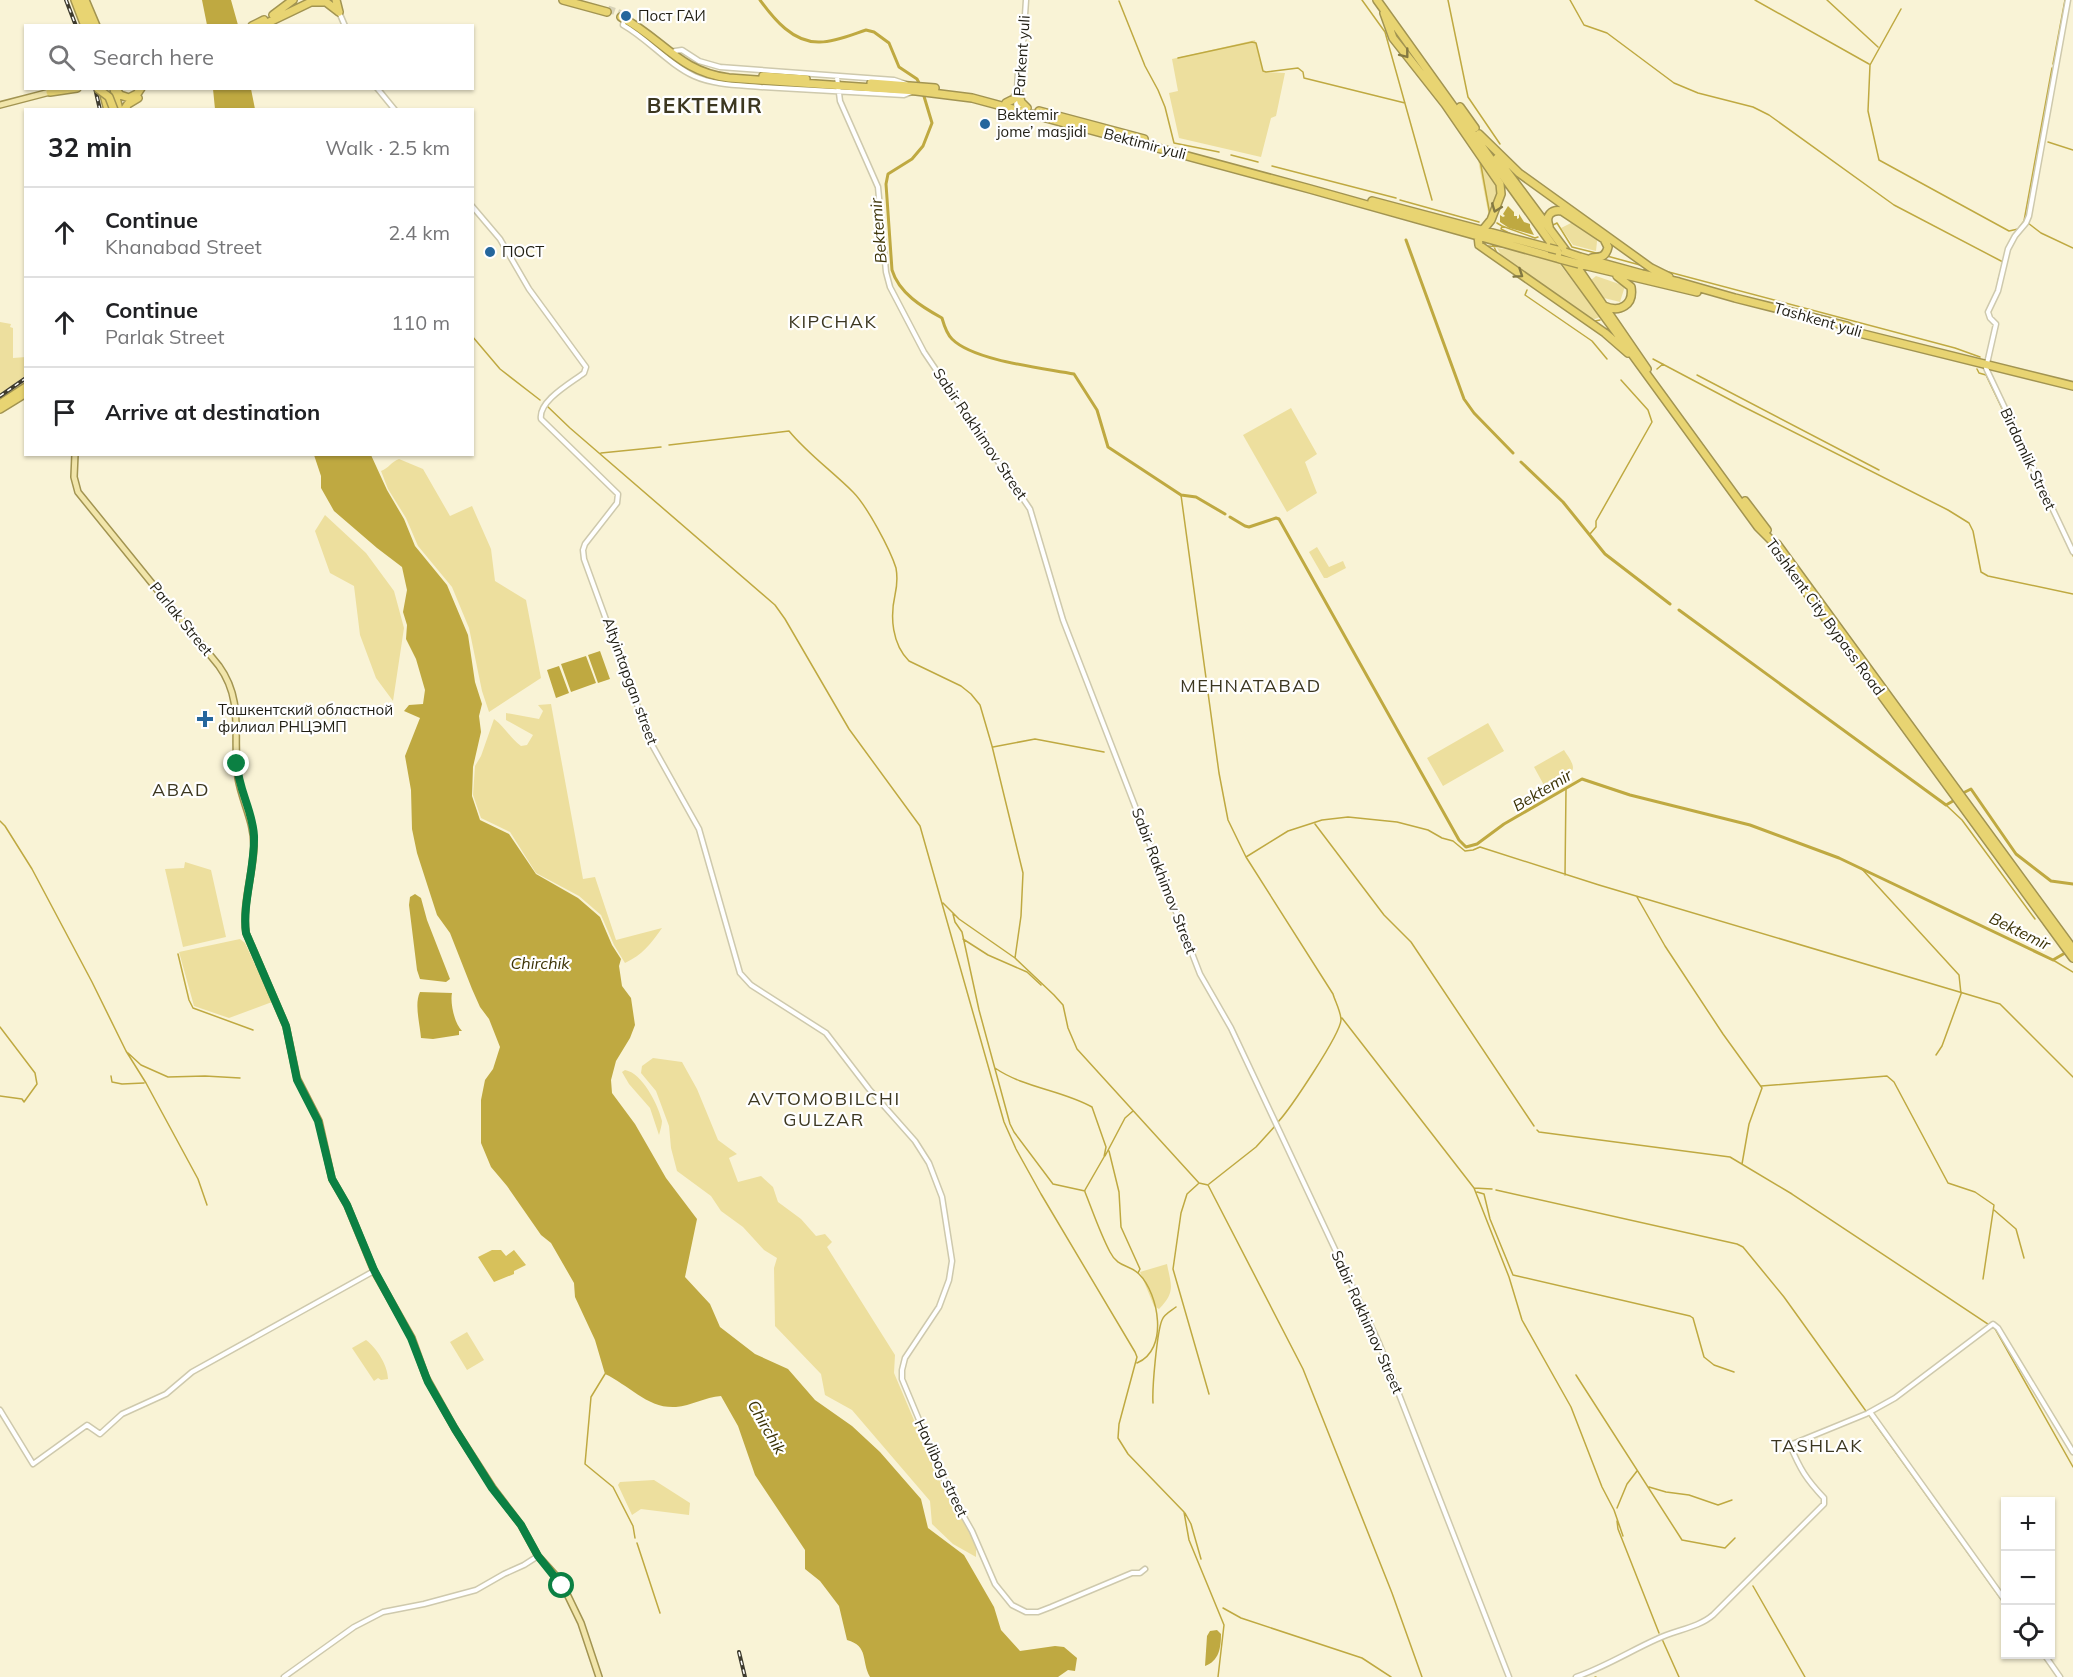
<!DOCTYPE html>
<html lang="en">
<head>
<meta charset="utf-8">
<style>
	:root { --surface:#fff; --page:#f2f2f2; --text:#202124; --muted:#757577; --line:#e0e0e0 }
	body { margin:0; font-family:Mulish,sans-serif; background:var(--page); color:var(--text) }
	.controls { position:absolute; right:18px; bottom:18px; display:grid; overflow:hidden; border-radius:0px; box-shadow:0 2px 4px #0004 }
	.controls button { width:54px; height:54px; display:grid; place-items:center; padding:0; border:0; border-bottom:2px solid var(--line); background:var(--surface); color:var(--text); font:30px sans-serif }
	.stop { position:absolute; width:18px; height:18px; margin:-14px; border:4px solid #0b8043; border-radius:50%; background:#fff }
	.stop.end { background:#0b8043; border-color:#fff; box-shadow:0 2px 6px #0008 }
	.list { margin:0; padding:0; list-style:none }
	h2 { display:flex; justify-content:space-between; align-items:center; height:78px; margin:0; padding:0 24px; font-size:26px }
	h2 small { font-size:20px; font-weight:400; color:var(--muted) }
	.list li { display:grid; grid-template-columns:39px 1fr auto; gap:18px; align-items:center; box-sizing:border-box; height:90px; padding:0 24px; border-top:2px solid var(--line) }
	.list b { display:block; font-size:22px; white-space:nowrap }
	.list p { margin:0; font-size:20px; white-space:nowrap; color:var(--muted) }
	.list em { font-size:20px; font-style:normal; color:var(--muted) }
	.icon { flex:none; width:33px; height:33px; fill:none; stroke:currentColor; stroke-width:2; stroke-linecap:round; stroke-linejoin:round }
	.map { position:relative; flex:none; width:2073px; height:1677px; overflow:hidden }
	.search { position:absolute; background:var(--surface); box-shadow:0 2px 4px #0004; left:24px; top:24px; width:450px; height:66px; display:flex; align-items:center; gap:15px; box-sizing:border-box; padding:0 21px; border-radius:0px; color:var(--muted); font-size:22px }
	.panel { position:absolute; background:var(--surface); box-shadow:0 2px 4px #0004; left:24px; top:108px; width:450px; height:348px; border-radius:0px }
	.map>svg:first-child { display:block }
	.green { fill:#eddf9e }
	.forest { fill:#d7c15b }
	.water { fill:#bfa941 }
	.lines { fill:none; stroke-linecap:round; stroke-linejoin:round }
	.stream { stroke:#bfa941; stroke-width:1.5 }
	.canal { stroke:#bfa941; stroke-width:3 }
	.highway-tunnel { stroke:#d8d3b9; stroke-width:7; stroke-dasharray:7 3.5; stroke-linecap:butt }
	.minor-casing { stroke:#cec9ad; stroke-width:7 }
	.major-casing { stroke:#a29451; stroke-width:8 }
	.highway-casing { stroke:#a29451; stroke-width:10 }
	.minor { stroke:#fff; stroke-width:4 }
	.major { stroke:#f1e5aa; stroke-width:5 }
	.highway { stroke:#e8d472; stroke-width:7 }
	.rail-casing { stroke:#3e3b2e; stroke-width:4 }
	.rail { stroke:#fff; stroke-width:1.5; stroke-dasharray:4.5; stroke-linecap:butt }
	.highway-bridge-casing { stroke:#a29451; stroke-width:10; stroke-linecap:butt }
	.highway-bridge { stroke:#e8d472; stroke-width:7 }
	.oneway { stroke:#847942 }
	.route { stroke:#0b8043; stroke-width:8 }
	.poi-dot { fill:#25669c; stroke:#fff; stroke-width:2 }
	.labels { text-anchor:middle; stroke-width:4.5; stroke-linejoin:round; paint-order:stroke }
	.poi-label { font-size:15px; fill:#201e13; stroke:#fff; text-anchor:start }
	.street-label { font-size:15px; fill:#201e13; stroke:#fff }
	.water-label { font-size:16px; font-style:italic; fill:#3d3407; stroke:#fff }
	.quarter-label { font-size:18px; letter-spacing:1.5px; fill:#3c3720; stroke:#fff }
	.district-label { font-size:21px; font-weight:bold; letter-spacing:1.5px; fill:#3c3720; stroke:#fff }
</style>
</head>
<body>
<div class="map">
<svg width="2073" height="1677" viewBox="0 0 2073 1677">
	<rect width="100%" height="100%" fill="#f9f3d6"/>
	<path class="green" d="M1255 40 1263 72 1285 73 1276 116 1271 118 1261 157 1179 138 1169 93 1178 91 1172 59Z
		M1480 159 1498 188V193L1489 217 1478 160Z
		M1579 219 1598 232 1596 251 1573 245 1561 228Z
		M1497 248 1520 251 1559 263 1600 317 1595 319 1586 318 1576 314 1568 302 1502 257Z
		M1596 276 1625 286 1620 302 1604 298 1591 280Z
		M0 322 11 324 10 327 13 328V358L26 357 25 376 0 394Z
		M1291 408 1317 454 1305 462 1317 493 1287 512 1243 435Z
		M399 459 423 469 450 516 472 506 491 549 495 581 526 600 541 678 489 712 482 691 469 628 452 587 418 546 406 518 388 489 381 471C389 468 391 462 399 459Z
		M325 515 366 553 394 591 404 628 393 701 376 678 360 635 354 586 330 573 315 531Z
		M1317 547 1329 567 1343 561 1346 568 1327 578H1324L1309 552Z
		M551 704 583 879 595 877 616 940 662 928C651 944 642 955 625 963L614 945 601 915 579 896 536 873 510 832 481 818 473 795 475 766 481 756 494 719C505 727 510 738 521 746L527 745 533 735 506 720V713L539 719 543 711 538 705Z
		M1488 723 1504 751 1443 786 1427 758Z
		M1564 750C1567 755 1573 762 1573 768 1572 778 1553 787 1545 787L1534 767Z
		M185 862 211 870 226 937 183 947 165 869 184 868Z
		M240 939 245 943 272 1002 229 1018 194 1006 179 952Z
		M653 1058 682 1062 697 1089 718 1140 737 1154 729 1158 738 1182 761 1176 773 1187 778 1202 801 1219 816 1236 825 1234 832 1242 827 1247 895 1355 894 1373 942 1486 976 1543V1557L953 1544 932 1524 930 1501 852 1410 825 1395 821 1374 775 1326 774 1268 777 1258 764 1250 743 1227 721 1211 711 1196 677 1171 671 1148 669 1126 656 1091 641 1073 642 1066Z
		M625 1070C642 1073 658 1104 662 1121 662 1125 660 1131 659 1135L650 1108 629 1084 622 1072Z
		M1167 1264C1171 1285 1176 1292 1159 1309L1154 1306 1140 1272Z
		M467 1332 484 1360 467 1370 450 1342Z
		M366 1340C377 1348 388 1366 388 1379L381 1380 378 1378 374 1381 352 1348Z
		M654 1480 690 1503 689 1515 641 1509 632 1515 618 1485 620 1482Z"/>
	<path class="forest" d="M492 1250H501L506 1256 514 1250 526 1265 514 1271V1274L494 1282 478 1257Z"/>
	<path class="water" d="M202 0H231L238 25H207Z
		M213 89H251L255 109H215Z
		M1508 206 1514 212V216H1517V219L1519 218V214L1524 222 1530 224V227L1534 235 1509 228 1500 222V215L1503 217 1505 216 1503 214Z
		M314 455H371L387 490 404 519 415 546 447 585 468 635 475 682 482 704 479 716 481 732 473 767 472 796 480 820 509 834 536 874 578 898 600 917 612 945 621 959 619 966 622 986 631 998 635 1025 630 1038 616 1061 611 1080 612 1093 635 1124 666 1178 697 1219 685 1277 710 1304 720 1327 755 1354 788 1369 815 1400 852 1426 880 1452 921 1499 928 1528 964 1555 994 1607 1001 1630 1020 1651 1055 1646 1064 1647 1077 1658 1075 1671 1068 1670 1058 1677H870C861 1661 869 1646 847 1640L839 1606 820 1581 805 1569V1550L755 1475 738 1426 721 1396C705 1397 691 1406 676 1407 648 1409 629 1385 605 1374L595 1340 575 1297 574 1283 551 1243 541 1235 507 1186 491 1167 481 1143V1100L485 1080 493 1069 500 1047 489 1019 480 1007 472 989 450 933 437 915 417 853 412 829 411 790 405 756 420 718 404 711 409 705 423 704 425 690 416 659 406 639 407 625 403 612 407 590 402 567 377 548 334 511 321 488V476Z
		M600 651 610 679 598 683 588 655Z
		M586 656 596 683 571 692 561 664Z
		M559 666 569 693 556 698 547 670Z
		M415 894 421 898 427 920 450 979 446 982 420 979 417 970 409 905 410 897Z
		M420 992 452 993C450 1002 454 1023 462 1031H459V1035L433 1039 421 1038C420 1024 414 1004 420 992Z
		M1217 1630 1221 1634C1221 1648 1219 1661 1205 1666L1207 1636 1210 1631Z"/>
	<g class="lines">
		<path class="stream" d="M1362 0 1385 32 1432 200
			M1448 0 1468 97 1500 144
			M1570 0 1584 25 1607 33 1674 83 1698 93 1753 107 1769 115 1894 205 2003 262 1998 281
			M1755 0 1869 64
			M1827 0 1878 47
			M1119 1 1145 66 1158 90 1165 107 1174 143 1219 152
			M1901 9 1870 65 1868 111 1879 160 2009 231 2018 229 2024 221 2052 68
			M1178 58 1252 42 1256 43 1263 71 1266 72 1298 68 1303 72 1304 78 1405 103
			M2053 64 2065 0
			M2048 142 2073 150
			M1231 155 1258 162
			M1480 160 1490 215
			M1272 166 1396 198
			M1400 200 1479 222
			M1497 223 1502 226 1501 229 1511 234
			M2028 223 2041 233 2073 248
			M1553 225 1557 223 1572 247 1600 254
			M1502 226 1535 238 1538 237
			M1493 245 1498 255
			M1487 246 1506 247
			M1607 256 1640 265
			M1665 271 1955 348 1980 357
			M1527 290 1525 295 1592 341 1607 359
			M1595 321 1600 320
			M472 336 500 369 540 400
			M1653 359 1740 405 1948 510 1969 523 1973 531 1981 572 1988 576 2073 594
			M1657 369 1663 364
			M1977 369 1979 373 1986 375 2066 542
			M1697 375 1879 470
			M547 406 570 428 775 605 785 619 849 729 920 826 1004 1122 1016 1149 1041 1194 1135 1352 1137 1357 1119 1424 1118 1438 1128 1454 1184 1512 1189 1540 1224 1625 1218 1677
			M669 445 789 431C808 454 832 471 853 492 867 506 890 549 896 568 898 579 897 586 895 595 890 617 892 644 909 661L961 686 971 694 980 705 992 746 1023 873 1021 916 1015 958
			M601 453 661 447
			M1181 495 1219 773 1228 820 1246 857 1333 994C1335 1001 1341 1012 1341 1020 1340 1035 1290 1109 1278 1122
			M1590 534 1596 527V521L1652 422 1648 410 1621 380
			M2071 551 2073 556
			M993 747 1035 739 1104 752
			M1946 805 1962 820 2035 919
			M0 821 5 826 32 869 92 982 126 1051 146 1083 198 1179 207 1205
			M1315 824 1384 915 1411 942 1534 1126
			M1246 857 1288 831 1322 820 1348 817 1397 822 1428 830 1442 838 1453 841 1465 851 1473 850 1480 847 1599 885 2000 1004 2073 1077
			M1861 868 1959 975 1961 994 1942 1046 1936 1055
			M1565 875 1566 789
			M1637 897 1665 946 1723 1034 1762 1088 1749 1124 1742 1164
			M943 903 959 919 1015 958 1054 995 1063 1005 1068 1028 1077 1049 1199 1183 1208 1185 1303 1369 1392 1593 1422 1677
			M953 914 955 922 962 932 979 1010 1010 1124 1014 1132 1053 1184 1085 1191
			M963 939 988 955 1027 972 1041 985
			M178 954 189 1000 193 1008 253 1030
			M2053 960 2073 972
			M1342 1018 1474 1188 1492 1189
			M0 1027 35 1073 37 1084 24 1102 22 1099 0 1096
			M128 1053 141 1065 168 1077 205 1076 240 1078
			M995 1068C1024 1088 1062 1090 1092 1107L1106 1147 1104 1157 1085 1190
			M111 1076 112 1082 122 1084 144 1083
			M1761 1086 1887 1076 1894 1082 1948 1183 1975 1192 1994 1205 1983 1279
			M1537 1130 1539 1132 1730 1157 1792 1194 1988 1324
			M1109 1151 1119 1192 1121 1227 1140 1269 1138 1273
			M1105 1156 1125 1118 1133 1111
			M1198 1184 1187 1194 1181 1213 1173 1269 1209 1394
			M1209 1184 1256 1147 1275 1126
			M1474 1188 1509 1277 1522 1320 1571 1407 1602 1487 1614 1510 1623 1536
			M1496 1190 1737 1244 1743 1247 1784 1297 2006 1606
			M1085 1192C1093 1212 1100 1233 1110 1252 1118 1268 1129 1264 1139 1274 1159 1294 1169 1350 1137 1363
			M1477 1192 1484 1194 1490 1219 1513 1275 1690 1316 1693 1318 1704 1357 1714 1365 1734 1372
			M1994 1210 2016 1229 2024 1258
			M1994 1327 2073 1467
			M605 1374 591 1397 585 1464 613 1487 633 1526 635 1538
			M1576 1375 1682 1540 1725 1548 1735 1538
			M1153 1403C1152 1388 1157 1332 1162 1320 1164 1314 1171 1311 1176 1307
			M1649 1487 1666 1492 1689 1495 1718 1505 1732 1500
			M1617 1508 1627 1484 1637 1471
			M1185 1513 1191 1524 1201 1559
			M1617 1521 1618 1529 1659 1633
			M637 1543 660 1613
			M1753 1586 1805 1677
			M1223 1608 1241 1618 1362 1658 1391 1677
			M1662 1639 1679 1677
			M2041 1654 2055 1673
			M1595 1677H1596"/>
		<path class="canal" d="M760 0C774 19 793 43 820 42 835 42 851 35 866 30L874 32 889 43 899 67 917 79 921 87
			M923 93 932 123 923 146 912 159 888 174 886 184 892 270C899 293 922 307 942 318 944 325 946 333 952 339 974 361 1043 368 1074 374L1097 410 1108 447 1181 495 1196 497 1225 514
			M1406 240 1464 399 1474 413 1513 453
			M1521 462 1563 502 1605 554 1670 604
			M1230 517 1245 526 1249 527 1276 518 1279 519 1459 840 1466 847 1477 844 1504 824 1582 779 1630 795 1750 825 1839 858 2053 960 2065 953
			M1679 610 1946 805 1953 801
			M1965 792 1971 789 2016 854 2051 881 2073 884"/>
		<path class="highway-tunnel" d="M608 9 622 14"/>
		<g class="minor-casing">
			<path id="minor" d="M2068 0 2029 216 2026 223 2015 236 2008 249 1998 291 1988 312 1990 318 1996 324 1986 368 2073 552
				M339 12 345 26
				M624 19 623 25C648 39 668 64 694 76 714 85 739 85 761 87 809 90 856 92 904 95L912 92
				M675 51 682 50 699 61 720 67 894 80 906 84
				M837 77 840 101 878 187 886 272 890 287 924 352 1030 509 1063 620 1200 974 1231 1028 1379 1343 1509 1677
				M377 88 395 110
				M1016 109 1019 106 1026 0
				M1016 109 1018 72
				M472 206 500 239 529 289 586 367 584 373C571 383 538 401 541 419L618 494 617 503 585 544 583 550 584 559 651 743 699 829 740 973 751 985 826 1033 869 1089 915 1141 929 1163 942 1197 952 1261 949 1280 939 1307 905 1358 902 1370V1379L947 1487 972 1531 995 1584 1012 1605 1026 1612H1038L1051 1607 1132 1573H1140L1145 1569
				M0 1410 33 1464 87 1425 100 1434 122 1414 166 1394 192 1372 374 1271
				M1870 1412 2006 1602
				M1868 1413 1895 1398 1993 1324 1998 1328 2073 1452
				M2044 1654 2060 1677
				M284 1677 354 1627 383 1612 424 1604 476 1590 504 1574 524 1565 538 1556
				M1576 1677C1605 1667 1630 1651 1657 1639 1675 1630 1698 1628 1713 1615L1824 1504V1498C1806 1479 1800 1469 1790 1445L1866 1414"/>
		</g>
		<g class="major-casing">
			<path id="major" d="M0 105 50 92
				M75 454 74 477 78 492 219 666C245 702 232 738 238 778 242 802 254 821 254 846 253 874 242 905 246 933L286 1026 297 1078 319 1121 332 1179 347 1205 374 1271 412 1338 426 1377 455 1429 493 1488 521 1525 538 1556 557 1577 567 1594 581 1623 599 1677"/>
		</g>
		<g class="highway-casing">
			<path id="highway" d="M75 0 85 26
				M80 0 91 26
				M85 0 96 26
				M336 0 339 12
				M563 0 607 12
				M1377 0 1546 236 1758 527 1775 544 1777 552 2073 958
				M312 2H326L339 12
				M1384 13 1393 38 1445 104 1500 184 1501 194 1491 220 1478 236 1479 245 1605 333 1628 353
				M273 15 293 0
				M621 17C663 39 679 72 729 78L916 91 972 98 1310 189 1560 259
				M252 26 264 20
				M261 26 315 0
				M763 76 806 79
				M871 83 935 88
				M115 88 120 95 129 98 137 94 141 88
				M114 89 119 110
				M103 91 108 110
				M50 92 77 88
				M1019 94 1021 102 1027 108
				M1006 103 1014 99 1017 94
				M1460 107 1475 128
				M124 110 128 104 138 98
				M1039 111 1144 139
				M1479 134 1519 173 1651 268 1669 277
				M1497 158 1566 251 1647 369
				M1372 201 1549 248
				M1549 226C1545 216 1551 209 1562 211L1604 239 1608 247C1606 257 1601 257 1592 258
				M1580 257 1642 274 1679 282 1735 298 1847 326 1859 333 2073 386
				M1579 264 1697 292
				M1604 306C1620 313 1634 305 1631 287L1617 276
				M0 404 26 387
				M0 409 26 393
				M1745 501 1767 530
				M1777 544 2073 949"/>
		</g>
		<use href="#minor" class="minor"/>
		<use href="#major" class="major"/>
		<use href="#highway" class="highway"/>
		<g class="rail-casing">
			<path id="rail" d="M66 0 76 26
				M95 88 100 110
				M0 396 26 378
				M739 1652 745 1677"/>
		</g>
		<use href="#rail" class="rail"/>
		<g class="highway-bridge-casing">
			<path id="highway-bridge" d="M97 88 109 97 114 110
				M1549 248 1557 250
				M1565 252 1580 257
				M1560 259 1579 264"/>
		</g>
		<use href="#highway-bridge" class="highway-bridge"/>
	</g>
	<defs><path id="oneway-chevron" d="M-2-3.5L2.5 0L-2 3.5" fill="none" stroke-width="1.6" stroke-linecap="round" stroke-linejoin="round" transform="scale(1.5)"/></defs>
	<g class="oneway">
		<use href="#oneway-chevron" transform="translate(1405 54) rotate(52)"/>
		<use href="#oneway-chevron" transform="translate(1496 208) rotate(111)"/>
		<use href="#oneway-chevron" transform="translate(1519 274) rotate(34)"/>
	</g>
	<g class="lines">
		<path class="route" d="M237 764C238 789 253 811 254 836 255 868 242 904 246 933L286 1026 297 1080 318 1121 332 1179 347 1205 374 1270 411 1338 428 1382 455 1429 492 1488 521 1525 538 1556 562 1586"/>
	</g>
	<g class="poi-dot">
		<circle cx="626" cy="16" r="6"/>
		<circle cx="985" cy="124" r="6"/>
		<circle cx="490" cy="252" r="6"/>
		<path d="M202 710h6v6h6v6h-6v6h-6v-6h-6v-6h6z"/>
	</g>
	<g class="labels">
		<g class="poi-label">
			<text x="638" y="21">Пост ГАИ</text>
			<text x="997" y="120">Bektemir<tspan x="997" dy="17">jome’ masjidi</tspan></text>
			<text x="502" y="257">ПОСТ</text>
			<text x="218" y="715">Ташкентский областной<tspan x="218" dy="17">филиал РНЦЭМП</tspan></text>
		</g>
		<g class="street-label">
			<text transform="translate(1022 56) rotate(-86)" y="5">Parkent yuli</text>
			<text transform="translate(1145 144) rotate(15)" y="5">Bektimir yuli</text>
			<text transform="translate(1818 320) rotate(16)" y="5">Tashkent yuli</text>
			<text transform="translate(980 434) rotate(56)" y="5">Sabir Rakhimov Street</text>
			<text transform="translate(2028 459) rotate(65)" y="5">Birdamlik Street</text>
			<text transform="translate(1825 617) rotate(54)" y="5">Tashkent City Bypass Road</text>
			<text transform="translate(181 619) rotate(51)" y="5">Parlak Street</text>
			<text transform="translate(630 681) rotate(70)" y="5">Altyintapgan street</text>
			<text transform="translate(1164 881) rotate(69)" y="5">Sabir Rakhimov Street</text>
			<text transform="translate(1367 1322) rotate(66)" y="5">Sabir Rakhimov Street</text>
			<text transform="translate(941 1468) rotate(65)" y="5">Hаvlibog street</text>
		</g>
		<g class="water-label">
			<text transform="translate(878 231) rotate(-95)" y="6">Bektemir</text>
			<text transform="translate(1542 790) rotate(-31)" y="6">Bektemir</text>
			<text transform="translate(2020 931) rotate(26)" y="6">Bektemir</text>
			<text x="540" y="969">Chirchik</text>
			<text transform="translate(767 1427) rotate(60)" y="6">Chirchik</text>
		</g>
		<g class="quarter-label">
			<text x="833" y="328">KIPCHAK</text>
			<text x="1251" y="692">MEHNATABAD</text>
			<text x="181" y="796">ABAD</text>
			<text x="824" y="1105">AVTOMOBILCHI<tspan x="824" dy="21">GULZAR</tspan></text>
			<text x="1817" y="1452">TASHLAK</text>
		</g>
		<g class="district-label">
			<text x="705" y="113">BEKTEMIR</text>
		</g>
	</g>
</svg>
<div class="controls">
<button>+</button>
<button>−</button>
<button><svg class="icon" aria-label="locate" viewBox="0 0 24 24"><circle cx="12" cy="12" r="6"/><path d="M12 2v4M12 18v4M2 12h4M18 12h4"/></svg></button>
</div>
<div class="stop" style="left:562px;top:1586px"></div>
<div class="stop end" style="left:237px;top:764px"></div>
<div class="search"><svg class="icon" aria-label="search" viewBox="0 0 24 24"><circle cx="10" cy="10" r="6"/><path d="M15 15l6 6"/></svg>Search here</div>
<section class="panel">
<h2>32 min<small>Walk · 2.5 km</small></h2>
<ul class="list">
<li><svg class="icon" aria-label="ahead" viewBox="0 0 24 24"><path d="M12 20V5M6 11l6-6 6 6"/></svg><div><b>Continue</b><p>Khanabad Street</p></div><em>2.4 km</em></li>
<li><svg class="icon" aria-label="ahead" viewBox="0 0 24 24"><path d="M12 20V5M6 11l6-6 6 6"/></svg><div><b>Continue</b><p>Parlak Street</p></div><em>110 m</em></li>
<li><svg class="icon" aria-label="arrive" viewBox="0 0 24 24"><path d="M6 21V4h12l-3 4 3 4H6"/></svg><div><b>Arrive at destination</b></div></li>
</ul>
</section>
</div>
</body>
</html>
